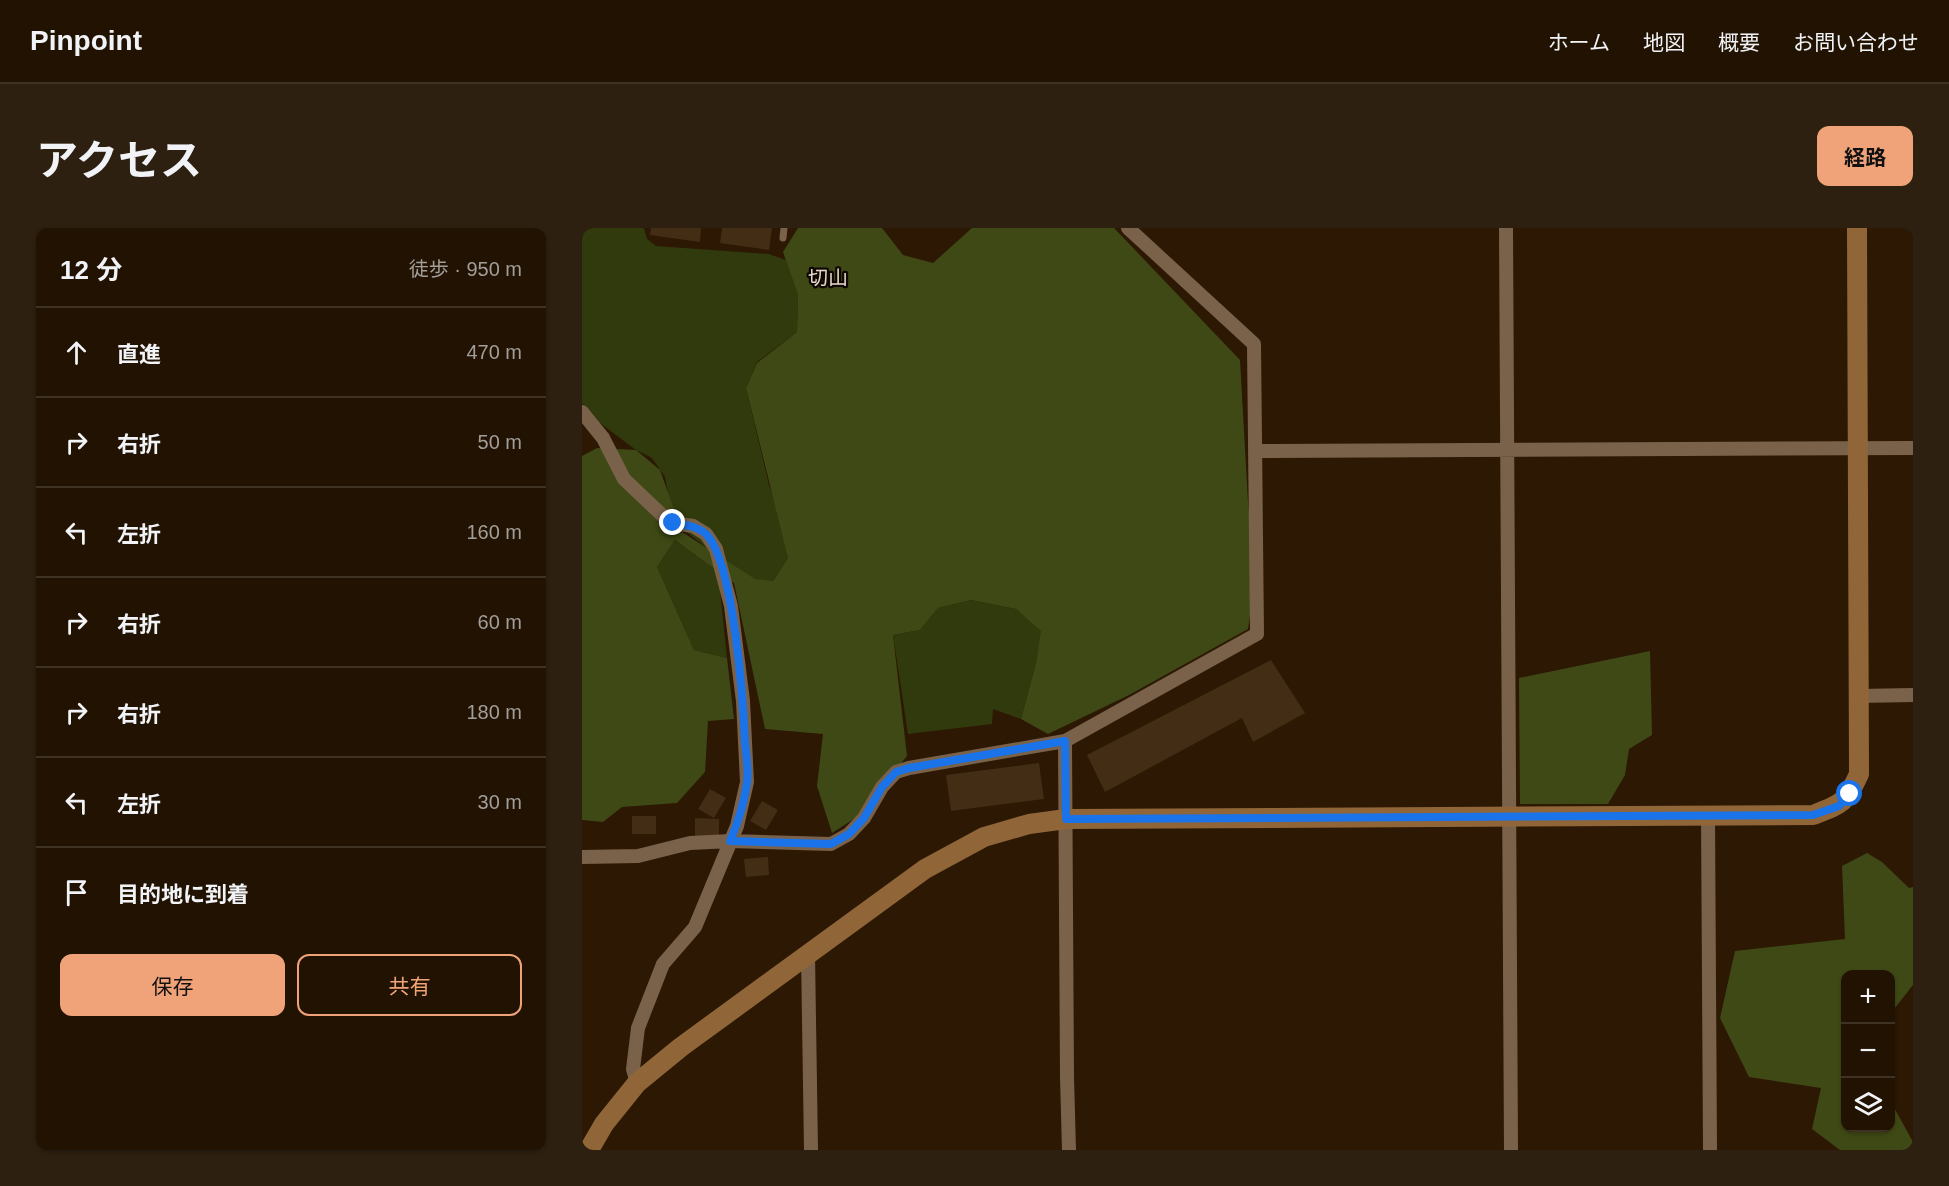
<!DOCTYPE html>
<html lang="ja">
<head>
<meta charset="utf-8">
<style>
	:root { --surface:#211202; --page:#2d2011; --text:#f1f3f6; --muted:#a29e99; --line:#3e3224; --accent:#f0a279 }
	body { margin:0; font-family:Arial,"Noto Sans JP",sans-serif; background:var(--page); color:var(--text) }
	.controls { position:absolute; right:18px; bottom:18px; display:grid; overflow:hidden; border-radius:12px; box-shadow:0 2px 4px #0004 }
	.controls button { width:54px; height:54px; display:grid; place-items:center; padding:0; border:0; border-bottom:2px solid var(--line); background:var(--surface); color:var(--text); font:30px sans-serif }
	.stop { position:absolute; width:18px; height:18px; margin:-14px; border:4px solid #1a73e8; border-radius:50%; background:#fff }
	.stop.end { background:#1a73e8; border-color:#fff; box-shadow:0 2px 6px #0008 }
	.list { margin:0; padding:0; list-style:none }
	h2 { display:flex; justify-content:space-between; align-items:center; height:78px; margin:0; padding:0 24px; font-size:26px }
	h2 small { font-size:20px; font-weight:400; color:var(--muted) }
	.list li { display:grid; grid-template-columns:39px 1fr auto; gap:18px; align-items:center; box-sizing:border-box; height:90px; padding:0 24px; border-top:2px solid var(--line) }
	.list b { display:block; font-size:22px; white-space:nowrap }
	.list em { font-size:20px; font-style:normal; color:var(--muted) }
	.actions { display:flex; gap:12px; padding:18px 24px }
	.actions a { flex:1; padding:14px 0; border:2px solid var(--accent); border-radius:12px; text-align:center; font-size:21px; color:var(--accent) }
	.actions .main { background:var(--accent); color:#111 }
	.icon { flex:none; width:33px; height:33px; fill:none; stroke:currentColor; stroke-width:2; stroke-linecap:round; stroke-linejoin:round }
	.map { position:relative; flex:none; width:1331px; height:922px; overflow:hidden; border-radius:12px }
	header { display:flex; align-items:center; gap:36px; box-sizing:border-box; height:84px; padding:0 30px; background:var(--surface); border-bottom:2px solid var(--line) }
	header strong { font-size:28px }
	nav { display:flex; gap:33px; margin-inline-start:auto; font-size:21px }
	.intro { display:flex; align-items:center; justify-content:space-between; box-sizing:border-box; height:144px; padding:0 36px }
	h1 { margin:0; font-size:42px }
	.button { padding:15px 27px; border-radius:12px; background:var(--accent); color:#111; font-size:21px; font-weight:700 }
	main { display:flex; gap:36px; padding:0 36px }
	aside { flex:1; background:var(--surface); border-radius:12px; box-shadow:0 2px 4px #0004 }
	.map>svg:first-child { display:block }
	.green { fill:#313a0c }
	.forest { fill:#3f4915 }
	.building { fill:#432d15 }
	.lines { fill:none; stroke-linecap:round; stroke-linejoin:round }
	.lane { stroke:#7a624a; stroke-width:7 }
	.street { stroke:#7a624a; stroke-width:14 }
	.secondary { stroke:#906639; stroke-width:20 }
	.route { stroke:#1a73e8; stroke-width:8 }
	.labels { text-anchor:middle; stroke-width:4.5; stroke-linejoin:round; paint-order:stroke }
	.quarter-label { font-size:20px; fill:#e3d5c8; stroke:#0e0601 }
</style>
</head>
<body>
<header>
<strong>Pinpoint</strong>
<nav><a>ホーム</a><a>地図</a><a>概要</a><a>お問い合わせ</a></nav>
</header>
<div class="intro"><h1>アクセス</h1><a class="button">経路</a></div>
<main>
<aside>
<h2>12 分<small>徒歩 · 950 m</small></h2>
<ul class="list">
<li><svg class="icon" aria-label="ahead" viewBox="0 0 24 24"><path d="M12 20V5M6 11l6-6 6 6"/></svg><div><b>直進</b></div><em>470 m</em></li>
<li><svg class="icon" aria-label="right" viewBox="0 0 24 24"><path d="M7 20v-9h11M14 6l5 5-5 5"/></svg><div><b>右折</b></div><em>50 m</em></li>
<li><svg class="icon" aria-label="left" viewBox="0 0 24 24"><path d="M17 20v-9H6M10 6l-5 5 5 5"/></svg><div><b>左折</b></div><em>160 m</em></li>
<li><svg class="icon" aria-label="right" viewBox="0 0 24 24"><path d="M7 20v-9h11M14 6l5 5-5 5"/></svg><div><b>右折</b></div><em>60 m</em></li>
<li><svg class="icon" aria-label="right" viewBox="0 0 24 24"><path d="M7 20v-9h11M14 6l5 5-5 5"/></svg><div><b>右折</b></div><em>180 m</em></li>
<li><svg class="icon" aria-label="left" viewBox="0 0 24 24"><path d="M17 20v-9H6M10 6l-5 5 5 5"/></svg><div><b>左折</b></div><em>30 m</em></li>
<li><svg class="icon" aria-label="arrive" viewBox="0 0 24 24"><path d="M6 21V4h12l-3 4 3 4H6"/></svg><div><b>目的地に到着</b></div></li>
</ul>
<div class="actions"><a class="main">保存</a><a>共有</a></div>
</aside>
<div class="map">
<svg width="1331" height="922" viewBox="0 0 1331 922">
	<rect width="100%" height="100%" fill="#2c1803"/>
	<path class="green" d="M0 0H62L65 11 74 18 187 26 204 32 216 67 215 104 175 134 164 160 187 257 201 295 206 330 191 353 167 351 121 317 91 293 83 249 70 230 54 222 18 195 5 179 0 176Z
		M93 312 136 343 145 430 112 422 75 339Z
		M389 372 434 381 460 403 454 435 439 491 411 481 410 496 326 506 311 407 338 402 356 380Z"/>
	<path class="forest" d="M216 0H300L321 27 351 35 390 0H532L658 132 666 274 673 352 666 401 547 467 466 506 439 491 454 435 459 403 434 381 389 372 356 380 338 402 311 407 325 528 278 587 250 605 235 558 241 506 183 501 152 355 93 312 75 339 112 422 145 430 152 491 126 493 123 544 95 575 40 579 21 594 0 592V228L15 220 54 222 78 242 100 304 173 351 191 353 206 330 164 160 175 135 215 104 216 67 201 24Z
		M1068 423 1070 507 1047 521 1043 547 1026 576H938L937 450Z
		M1285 625 1300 634 1327 660 1331 659V757L1309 785 1308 746H1264V900H1308L1309 874 1331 914V922H1258L1230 901 1239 860 1167 849 1138 790 1153 723 1263 711 1260 638Z"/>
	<path class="building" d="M69 0H119L118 14 68 7Z
		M140 0H190L187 22 138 15Z
		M689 432 723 485 671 514 660 490 523 564 505 527Z
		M457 535 462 571 369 583 364 547Z
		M128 561 144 570 132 590 116 581Z
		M180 573 196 582 184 602 168 593Z
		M50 588H74V606H50Z
		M113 590 137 591V608H113Z
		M186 629 187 647 164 649 162 631Z"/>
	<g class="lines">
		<path class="lane" d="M201 10 202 0"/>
		<path class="street" d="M924 0 929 922
			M0 184 21 210 42 251 80 287 91 295 111 298 124 306 134 321 149 378 161 473 165 554 155 598 113 699 81 736 56 800 51 841 55 855
			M673 223 1331 220
			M1277 468 1331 467
			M483 513 675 406 672 116 546 0
			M1126 587 1128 922
			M0 629 56 628 108 615 149 613 249 616 267 606 282 590 300 559 314 544 327 540 483 513 485 849 487 922
			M226 726 229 922"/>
		<path class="secondary" d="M7 922 22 896 55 855 99 819 343 641 402 609 447 596 484 591 1231 587C1260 576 1264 575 1277 546L1275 0"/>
	</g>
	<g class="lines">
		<path class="route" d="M91 295C103 297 116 298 125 307 152 337 161 471 163 514 164 527 167 542 165 555 162 575 156 595 148 613L249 616 267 606 282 590 300 559 314 544 327 540 483 513 484 591 1231 587 1257 578 1268 566"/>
	</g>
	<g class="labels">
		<g class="quarter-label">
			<text x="246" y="57">切山</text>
		</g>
	</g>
</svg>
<div class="controls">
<button>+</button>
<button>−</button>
<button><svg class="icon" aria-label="layers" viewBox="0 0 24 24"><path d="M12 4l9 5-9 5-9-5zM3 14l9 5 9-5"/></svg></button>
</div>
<div class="stop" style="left:1268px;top:566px"></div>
<div class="stop end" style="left:91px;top:295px"></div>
</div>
</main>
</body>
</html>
